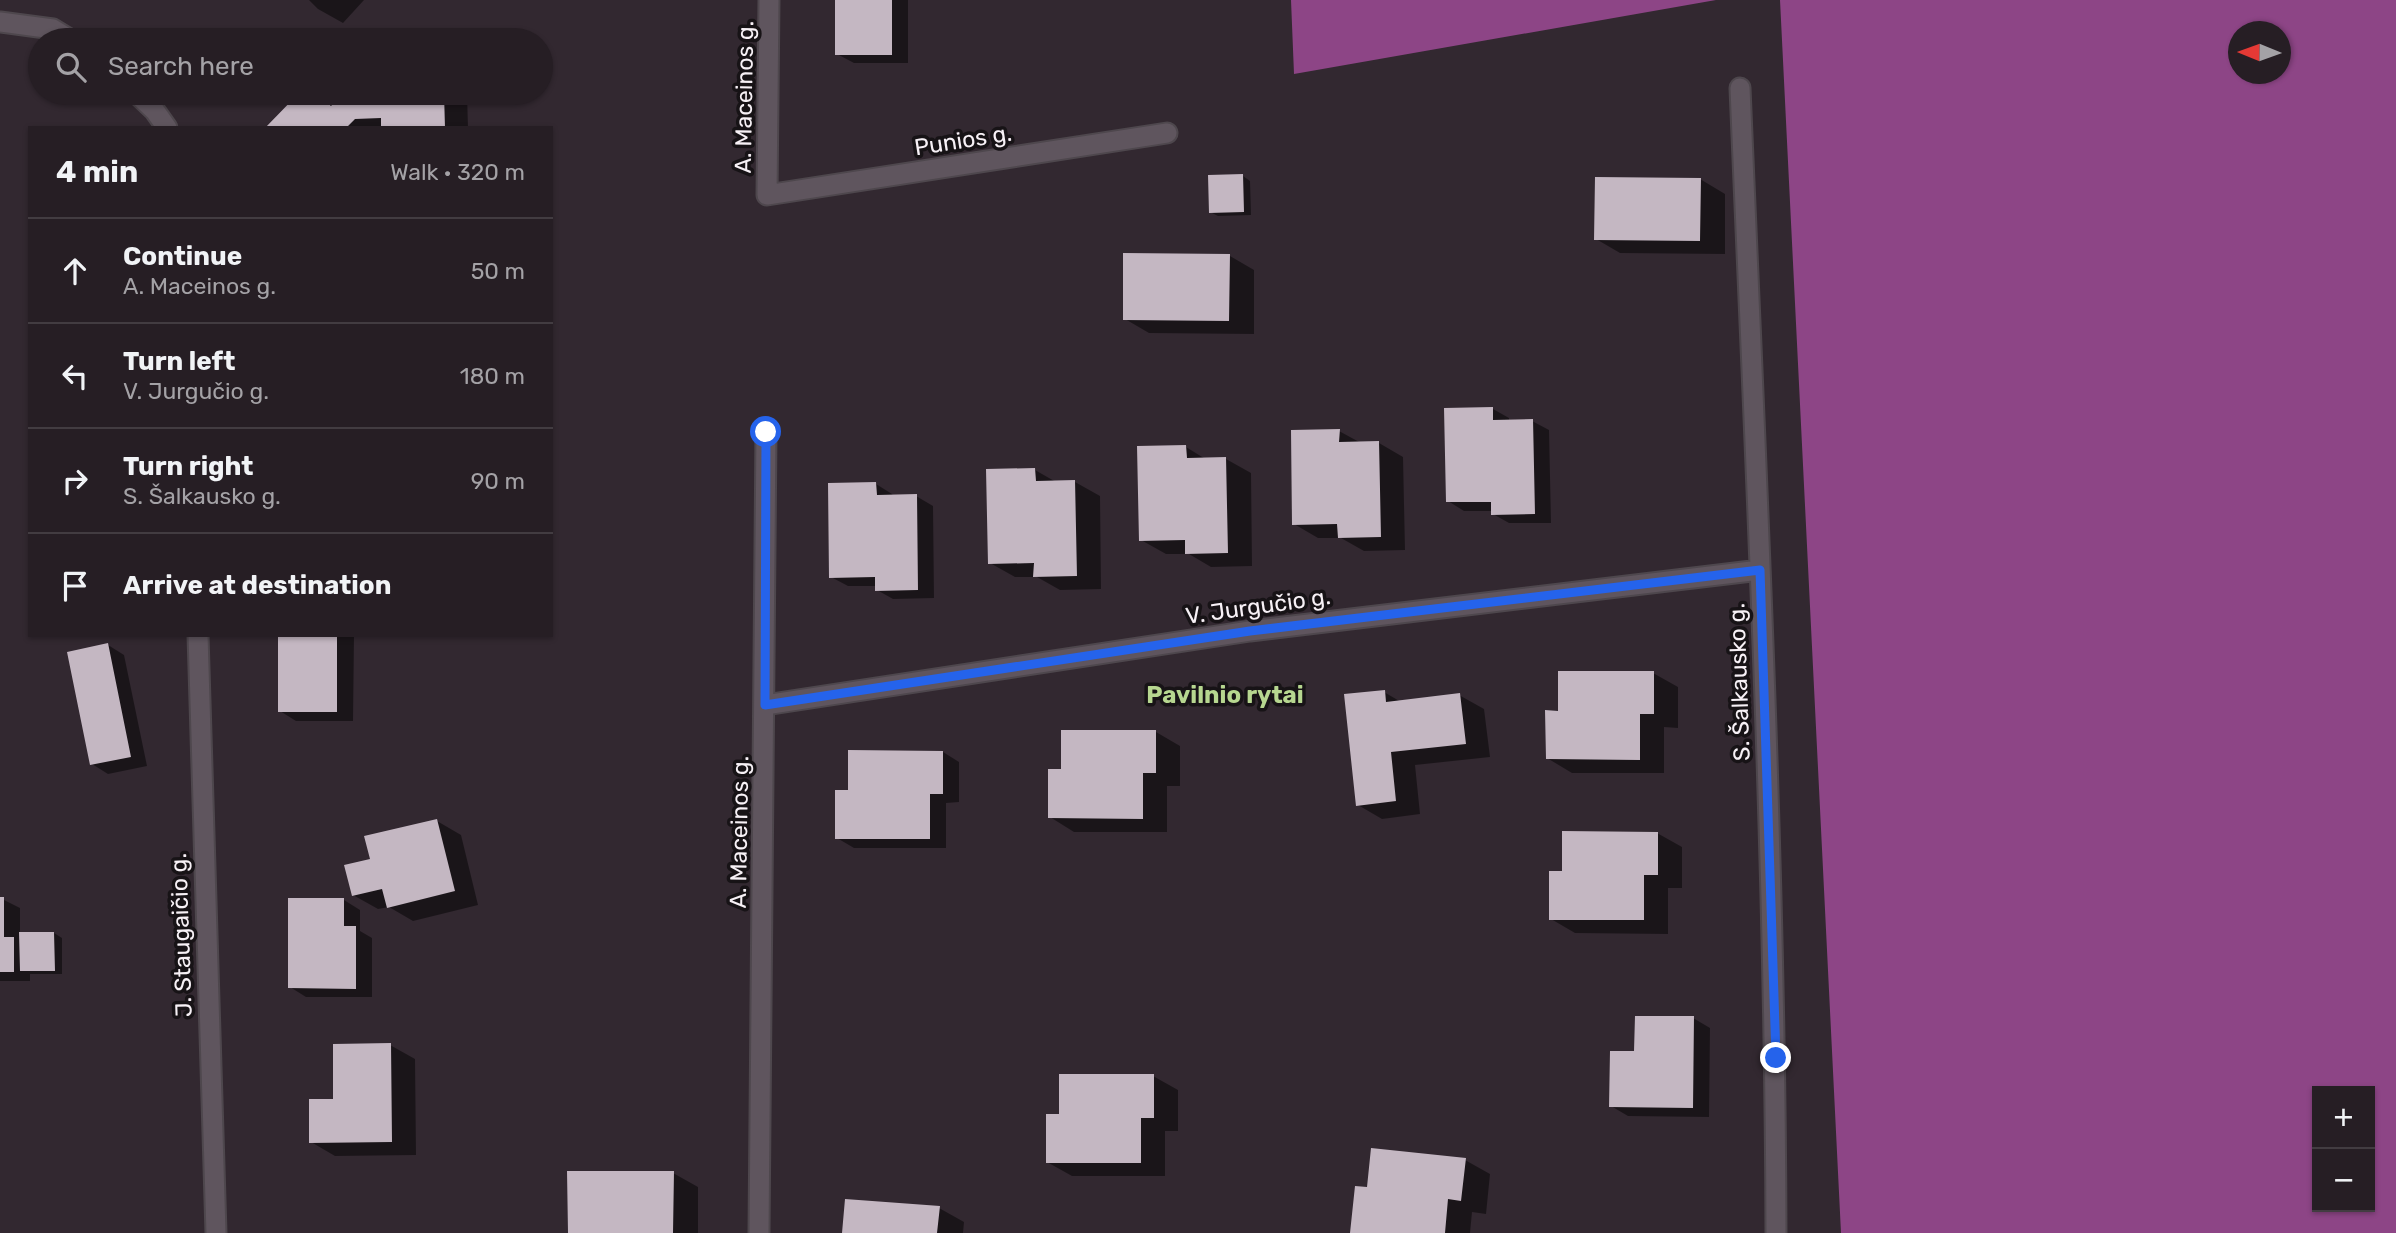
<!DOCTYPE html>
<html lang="en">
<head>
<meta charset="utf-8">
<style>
	:root { --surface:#261e24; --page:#2e272c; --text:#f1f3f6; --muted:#a4a2a6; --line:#423c41 }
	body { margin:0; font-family:Rubik,sans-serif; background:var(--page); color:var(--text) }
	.controls { position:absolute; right:21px; bottom:21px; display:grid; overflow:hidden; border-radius:0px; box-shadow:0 2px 5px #0004 }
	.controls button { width:63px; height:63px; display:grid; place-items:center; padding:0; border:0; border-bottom:2px solid var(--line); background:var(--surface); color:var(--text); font:35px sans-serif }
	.compass { position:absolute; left:2228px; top:21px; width:63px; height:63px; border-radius:50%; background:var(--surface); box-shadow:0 2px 5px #0004; rotate:271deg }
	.stop { position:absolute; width:21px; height:21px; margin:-16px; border:5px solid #2563eb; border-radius:50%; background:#fff }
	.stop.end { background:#2563eb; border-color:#fff; box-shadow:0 2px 7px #0008 }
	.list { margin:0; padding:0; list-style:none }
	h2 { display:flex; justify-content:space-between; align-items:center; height:91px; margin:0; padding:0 28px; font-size:30px }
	h2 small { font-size:23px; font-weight:400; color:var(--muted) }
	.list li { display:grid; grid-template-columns:46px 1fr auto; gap:21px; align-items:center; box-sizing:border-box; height:105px; padding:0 28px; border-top:2px solid var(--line) }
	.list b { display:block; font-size:26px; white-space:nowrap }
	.list p { margin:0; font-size:23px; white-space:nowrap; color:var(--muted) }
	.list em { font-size:23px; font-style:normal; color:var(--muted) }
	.icon { flex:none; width:38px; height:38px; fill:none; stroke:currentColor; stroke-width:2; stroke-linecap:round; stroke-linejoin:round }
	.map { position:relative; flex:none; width:2396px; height:1233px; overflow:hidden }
	.search { position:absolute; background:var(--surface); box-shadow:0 2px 5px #0004; left:28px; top:28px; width:525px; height:77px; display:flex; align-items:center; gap:18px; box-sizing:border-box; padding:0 24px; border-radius:38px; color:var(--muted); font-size:26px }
	.panel { position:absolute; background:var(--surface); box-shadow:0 2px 5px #0004; left:28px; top:126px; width:525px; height:511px; border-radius:0px }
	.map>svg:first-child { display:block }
	.forest { fill:#8d4586; fill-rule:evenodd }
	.shadow { fill:#0007 }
	.building { fill:#c4b7c2 }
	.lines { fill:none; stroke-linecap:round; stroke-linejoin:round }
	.minor-casing { stroke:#4e474d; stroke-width:23 }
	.minor { stroke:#5f555e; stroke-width:19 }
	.route { stroke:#2563eb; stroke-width:9 }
	.labels { text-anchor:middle; stroke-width:7; stroke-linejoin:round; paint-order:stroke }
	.street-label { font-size:23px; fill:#f7f1f6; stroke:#171316 }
	.neighbourhood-label { font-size:24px; font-weight:bold; fill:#b7d790; stroke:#171316 }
</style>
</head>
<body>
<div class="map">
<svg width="2396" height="1233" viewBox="0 0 2396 1233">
	<rect width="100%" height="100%" fill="#322830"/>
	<path class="forest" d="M1291 0H1716L1294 74Z
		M1780 0H2396V1233H1841ZM2238 32H2280V74H2238ZM2317 1091H2370V1207H2317Z"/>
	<path class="shadow" d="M309 0H364L343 23 318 9Z
		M837 0H908V63H854L837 54Z
		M301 93H319L335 103 365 93H467L468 128H268Z
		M1243 176 1250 181 1251 215 1218 216 1210 212Z
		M1700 179 1725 194V254L1620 253 1596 239Z
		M1230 256 1254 270V334L1149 333 1125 319Z
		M1493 409 1509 418V421H1532L1549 430 1551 523H1509L1493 514V511H1464L1448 501Z
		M1339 431 1361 443H1379L1403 457 1405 550 1364 551 1341 538H1318L1294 524Z
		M1186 447 1207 460 1226 459 1251 473 1252 566 1211 567 1189 554H1166L1141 540Z
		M1035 470 1056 482H1075L1100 496 1101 589 1060 590 1037 577H1015L990 563Z
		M876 484 892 494 893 496H916L933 506 934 598 893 599 877 590V586H848L831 577Z
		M280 635H354L353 721H296L280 711Z
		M108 645 124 655 147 766 108 774 92 764Z
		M1653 673 1678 687V728L1664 727V773H1572L1547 758 1560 712Z
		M1384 692 1401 702 1459 695 1484 709 1490 757 1415 765 1420 814 1382 819 1358 805Z
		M1156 732 1180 746V786H1167V832H1074L1050 817 1063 771Z
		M943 752 959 762V802L946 803V848H854L837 838Z
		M437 821 461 835 478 905 413 921 389 907 378 909 353 895 372 861Z
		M1657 833 1682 847V888H1668V934L1575 933 1551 919 1564 873Z
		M0 898 20 908V934L54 933 62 938V974H30V981H0Z
		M344 900 360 910V931L372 938V997H306L290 987Z
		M1693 1018 1710 1028 1709 1117 1628 1116 1611 1106Z
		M390 1045 415 1059 416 1155 335 1156 311 1142 335 1101Z
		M1153 1076 1178 1090V1131H1165V1176H1072L1047 1162 1061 1116Z
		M1465 1160 1490 1174 1486 1214 1472 1212 1470 1233H1351L1368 1189Z
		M673 1173 698 1187V1233H569Z
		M939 1208 964 1222 963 1233H844Z"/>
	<path class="building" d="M835 0H892V55H835Z
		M299 93H317L331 106 343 93H444L445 128H381V118L355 119 346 128H265Z
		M1243 174 1244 212 1209 213 1208 175Z
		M1595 177 1701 178 1700 241 1594 240Z
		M1123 253 1230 254 1229 321 1123 320Z
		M1493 407V420L1533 419 1535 514 1491 515V502H1446L1444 408Z
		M1340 429 1339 442 1379 441 1381 537 1338 538 1337 524 1292 525 1291 430Z
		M1186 445 1187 458 1226 457 1228 553 1185 554V540L1139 541 1137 446Z
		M1035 468 1036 481 1075 480 1077 576 1033 577 1034 563 988 564 986 469Z
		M876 482 877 495 917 494 918 590 875 591V577L829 578 828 483Z
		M278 635H337V712H278Z
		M108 643 131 757 90 765 67 652Z
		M1558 671H1654V714H1640V760L1546 759 1545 710 1558 711Z
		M1385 690 1386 702 1460 693 1466 744 1391 752 1396 801 1356 806 1344 694Z
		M1061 730H1156V773H1143V819L1048 818V769H1061Z
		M848 750 943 751V794H930V839H835V790H848Z
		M437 819 455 891 387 908 382 889 352 896 344 865 370 859 364 836Z
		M1562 831 1658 832V875H1644V920H1549V871H1562Z
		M0 897H4V937H14V972H0Z
		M288 898H344V926H356V989L288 988Z
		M19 932H54L55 971H20Z
		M1635 1016H1694L1693 1108 1609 1107 1610 1051H1634Z
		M391 1043 392 1142 309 1143V1099H333V1044Z
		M1059 1074H1154V1118H1141V1163H1046V1114H1059Z
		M1371 1148 1466 1158 1461 1201 1448 1199 1445 1233H1350L1355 1186 1367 1187Z
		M567 1171H674L673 1233H568Z
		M845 1199 940 1206 937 1233H842Z"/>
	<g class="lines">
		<g class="minor-casing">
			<path id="minor" d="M769 0 767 195 1167 133
				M0 22 53 29 71 40
				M1740 88C1756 469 1775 851 1776 1233
				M136 93 155 111 167 128
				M198 635 216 1233
				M765 705 1250 631 1760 570
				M759 1233 766 432"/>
		</g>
		<use href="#minor" class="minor"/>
	</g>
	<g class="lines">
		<path class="route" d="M766 432 765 705 1250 631 1760 570 1776 1058"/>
	</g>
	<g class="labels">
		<g class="street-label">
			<text transform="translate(744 97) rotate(-89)" y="8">A. Maceinos g.</text>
			<text transform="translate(963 140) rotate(-9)" y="8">Punios g.</text>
			<text transform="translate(1258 606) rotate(-8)" y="8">V. Jurgučio g.</text>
			<text transform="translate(1739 682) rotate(-92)" y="8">S. Šalkausko g.</text>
			<text transform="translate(739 832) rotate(-89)" y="8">A. Maceinos g.</text>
			<text transform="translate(181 935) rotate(-92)" y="8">J. Staugaičio g.</text>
		</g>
		<g class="neighbourhood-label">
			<text x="1225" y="703">Pavilnio rytai</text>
		</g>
	</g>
</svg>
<div class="controls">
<button>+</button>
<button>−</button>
</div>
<svg class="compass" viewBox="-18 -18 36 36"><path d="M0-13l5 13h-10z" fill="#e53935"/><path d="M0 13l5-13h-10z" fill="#a4a2a6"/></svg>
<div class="stop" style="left:766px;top:432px"></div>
<div class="stop end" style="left:1776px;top:1058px"></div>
<div class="search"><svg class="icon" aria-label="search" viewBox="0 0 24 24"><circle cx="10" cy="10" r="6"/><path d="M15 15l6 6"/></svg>Search here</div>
<section class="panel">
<h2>4 min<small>Walk · 320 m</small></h2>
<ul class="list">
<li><svg class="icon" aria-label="ahead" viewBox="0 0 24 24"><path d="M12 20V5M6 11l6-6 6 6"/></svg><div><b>Continue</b><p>A. Maceinos g.</p></div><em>50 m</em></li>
<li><svg class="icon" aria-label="left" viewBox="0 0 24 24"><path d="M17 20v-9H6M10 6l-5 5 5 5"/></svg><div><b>Turn left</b><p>V. Jurgučio g.</p></div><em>180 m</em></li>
<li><svg class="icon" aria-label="right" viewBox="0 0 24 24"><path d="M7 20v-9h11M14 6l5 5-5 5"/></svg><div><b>Turn right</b><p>S. Šalkausko g.</p></div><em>90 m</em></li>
<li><svg class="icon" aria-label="arrive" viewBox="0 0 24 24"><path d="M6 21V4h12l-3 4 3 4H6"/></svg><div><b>Arrive at destination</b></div></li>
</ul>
</section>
</div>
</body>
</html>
